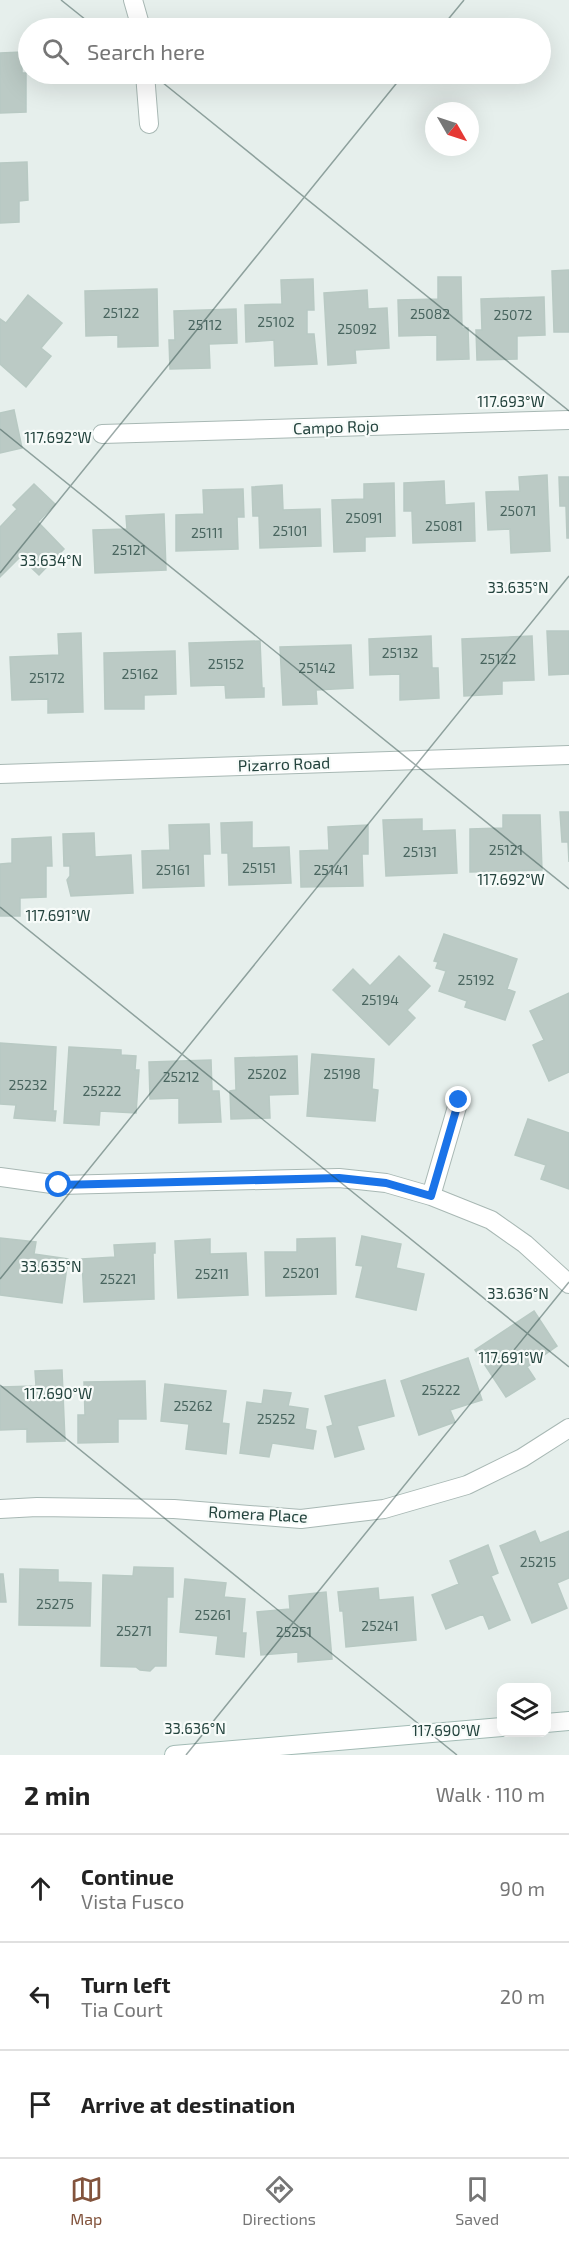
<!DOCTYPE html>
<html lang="en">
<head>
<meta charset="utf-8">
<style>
	:root { --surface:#fff; --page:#f6f6f6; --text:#222; --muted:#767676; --line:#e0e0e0; --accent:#82533c }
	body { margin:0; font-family:"Exo 2",sans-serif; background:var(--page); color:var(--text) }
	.controls { position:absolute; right:18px; bottom:18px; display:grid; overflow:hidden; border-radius:12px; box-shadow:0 6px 24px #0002 }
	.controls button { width:54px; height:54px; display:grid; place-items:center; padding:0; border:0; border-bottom:2px solid var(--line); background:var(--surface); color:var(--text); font:30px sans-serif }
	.compass { position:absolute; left:425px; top:102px; width:54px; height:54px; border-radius:50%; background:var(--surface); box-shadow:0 6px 24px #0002; rotate:129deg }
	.stop { position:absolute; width:18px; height:18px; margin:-14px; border:4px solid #1a73e8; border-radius:50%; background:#fff }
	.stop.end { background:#1a73e8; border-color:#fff; box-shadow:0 2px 6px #0008 }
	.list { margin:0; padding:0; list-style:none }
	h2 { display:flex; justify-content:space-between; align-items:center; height:78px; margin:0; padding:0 24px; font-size:26px }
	h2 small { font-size:20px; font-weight:400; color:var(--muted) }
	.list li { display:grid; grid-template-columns:39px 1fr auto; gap:18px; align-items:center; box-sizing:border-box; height:108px; padding:0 24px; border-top:2px solid var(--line) }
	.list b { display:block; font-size:22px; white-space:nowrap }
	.list p { margin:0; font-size:20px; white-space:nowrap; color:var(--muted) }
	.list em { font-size:20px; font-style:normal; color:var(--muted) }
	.icon { flex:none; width:33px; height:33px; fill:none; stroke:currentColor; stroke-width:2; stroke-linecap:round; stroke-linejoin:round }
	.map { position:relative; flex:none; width:569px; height:1755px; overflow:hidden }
	.search { position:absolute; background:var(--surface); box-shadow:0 6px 24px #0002; left:18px; right:18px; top:18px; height:66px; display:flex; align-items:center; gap:15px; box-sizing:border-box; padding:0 21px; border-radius:33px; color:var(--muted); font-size:22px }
	.sheet { height:402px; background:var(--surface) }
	nav { display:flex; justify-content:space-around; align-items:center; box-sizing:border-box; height:84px; border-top:2px solid var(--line); background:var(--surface); font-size:16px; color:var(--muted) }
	nav a { display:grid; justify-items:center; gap:3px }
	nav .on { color:var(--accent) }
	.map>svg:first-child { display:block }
	.building { fill:#bbcac5; stroke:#b8c9c3; stroke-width:1.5 }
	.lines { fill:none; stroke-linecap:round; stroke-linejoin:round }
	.minor-casing { stroke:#a8b8b4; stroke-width:20 }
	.secondary-casing { stroke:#a3bbb5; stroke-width:20 }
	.minor { stroke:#fff; stroke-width:18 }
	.secondary { stroke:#fff; stroke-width:18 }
	.route { stroke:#1a73e8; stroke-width:8 }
	.ticks { fill:none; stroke:#23433d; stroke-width:1.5; stroke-opacity:0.45 }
	.labels { text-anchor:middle; stroke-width:4.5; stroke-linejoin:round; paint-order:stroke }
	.number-label { font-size:14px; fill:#49655f }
	.street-label { font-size:16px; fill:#23433d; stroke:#f7fbf9 }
	.ticks-label { font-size:15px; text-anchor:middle; fill:#23433d; stroke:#f7fbf9; stroke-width:4.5; stroke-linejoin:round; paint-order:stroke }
</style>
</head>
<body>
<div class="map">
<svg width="569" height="1755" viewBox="0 0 569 1755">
	<rect width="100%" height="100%" fill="#e6efec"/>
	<path class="building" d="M22 52V73H26V112L0 113V53Z
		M27 162 28 200 19 201V222L0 223V163Z
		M569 270V332H554L552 271Z
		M438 277H461L462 328H468L469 359 437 360V335L399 336 398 300 438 299Z
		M313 279 314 310H307V334H314L317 364 275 366 274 340 246 342 245 305 282 304 281 280Z
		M157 289 158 346 118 347V335L86 336 85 291Z
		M367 290 368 309 387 308 389 348 355 350 356 363 328 365 324 293Z
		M28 295 62 323 41 348 51 356 26 387 0 364V319L6 323Z
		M544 297 545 335 517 336V359L477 360 476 330H482L481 299Z
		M236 309 237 343 209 344 210 368 170 369 169 340H175L174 311Z
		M14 410 22 448 0 453V413Z
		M547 475 550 551 511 553 510 529 488 530 486 492 520 491 519 477Z
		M559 477H569V538H567L566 506H560Z
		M444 481 445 505 474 503 475 541 413 543 412 511H404V483Z
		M394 483 395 536 365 537V551L334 552 332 500 364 499V484Z
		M34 484 55 504 38 522 64 549 39 575 20 557 0 577V527L17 509 13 505Z
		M282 485 283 510 320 509 321 546 260 548 259 516H253L252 487Z
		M243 489 244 517H237L238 549 176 551V515L204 514 203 490Z
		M164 514 166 570 95 573 93 530 127 529 126 516Z
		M547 631H569V674L549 675Z
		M81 633 83 712 48 713V699L12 700 10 657 59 655 58 634Z
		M431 636 432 668H438L439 698 400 700V674L370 675 369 639Z
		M532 636 534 680 502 681V694L464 696 462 639Z
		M260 641 262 688H264V697L226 698 225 685 191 686 189 643Z
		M351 645 353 688 316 690 317 704 283 705 280 647Z
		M175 651 176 694 144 695V709H105L104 653Z
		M560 812H569V862L568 842H562Z
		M503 815H540L542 870 470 872V829L503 828Z
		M422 819V831L455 830 457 873 386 876 383 820Z
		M252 822V848L289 847 291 883 229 885 228 853H222L221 823Z
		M209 824 210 854H203L204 886 143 888 142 851 170 850 169 825Z
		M368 825V854H362L363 886 301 887 300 851 329 850 328 827Z
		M94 833 95 857 131 855 133 893 71 896 67 880 70 876V866H64L63 834Z
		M51 837 52 866H46V897L20 898V916H0V864L12 863V839Z
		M444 934 517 959 507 989 515 992 505 1020 465 1007 467 1001 439 991 446 971 436 968 438 962 434 961Z
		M399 956 430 986 407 1010 415 1018 389 1045 333 990 353 969 370 986Z
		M569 993V1072L549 1081 533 1045 544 1040 530 1011Z
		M0 1043 56 1047 53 1111H56L55 1121 14 1118 16 1105 0 1104Z
		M69 1047 121 1050V1055L136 1056 135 1070H139L136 1113 100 1111 99 1125 64 1123Z
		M312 1054 374 1059 372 1089 378 1090 375 1121 307 1116Z
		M297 1056 298 1094 269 1095 270 1118 231 1119 230 1091 236 1090 235 1058Z
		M211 1060 212 1091H219L221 1122 179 1123V1098L150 1099 149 1062Z
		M528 1119 569 1133V1189L541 1179 546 1165 515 1155Z
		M362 1236 401 1244 396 1268 424 1274 416 1310 356 1297 363 1266 356 1265Z
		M0 1238 36 1242 34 1254 68 1259 62 1303 0 1295Z
		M335 1238 336 1294 266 1296 265 1252H297V1239Z
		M210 1239V1254L246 1253 248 1295 178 1298 175 1241Z
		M155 1243V1253H153L154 1299 84 1302 82 1259 115 1257 114 1245Z
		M534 1311 557 1346 527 1367 535 1379 506 1397 475 1350Z
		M468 1358 482 1400 450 1410 455 1422 419 1435 401 1381Z
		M62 1370 65 1441 27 1442V1429L0 1430V1387L36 1386 35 1371Z
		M385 1380 394 1416 357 1426 364 1449 335 1457 327 1427 333 1425 325 1396Z
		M145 1381 146 1419H118V1442L78 1443V1415H85L84 1382Z
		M165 1384 226 1391 222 1423 229 1424 226 1454 186 1449 189 1424 161 1421Z
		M264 1390 291 1393 288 1406 308 1409 305 1429 316 1431 313 1449 272 1443 269 1457 240 1453 247 1402 262 1404Z
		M535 1531 540 1543 569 1531V1578L557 1583 567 1608 532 1623 500 1546Z
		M488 1545 498 1573 491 1576 510 1620 489 1629 483 1614 446 1629 432 1595 459 1584 450 1561Z
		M134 1567 173 1568V1597H167L166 1666H155L150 1671 140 1670 136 1667 101 1666 103 1575 133 1576Z
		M20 1569 58 1570V1582L91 1583 90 1626 19 1625Z
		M0 1574H3L6 1602H0Z
		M185 1579 226 1583 224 1597 245 1599 242 1633H246L244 1657 216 1654 218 1636 180 1632Z
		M378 1588 379 1600 413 1597 416 1640 346 1647 343 1611H340L338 1592Z
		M326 1592 332 1659 298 1662V1652L261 1655 257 1612 290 1609 289 1596Z"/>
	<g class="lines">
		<g class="minor-casing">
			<path id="minor" d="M133 0 141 28
				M145 74 149 124
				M102 434 569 420
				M0 774 569 755
				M0 1177 59 1185 339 1178 386 1183 431 1196 491 1220 525 1244 569 1284
				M431 1196 459 1100
				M0 1509 37 1507 174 1509 301 1519 384 1509 467 1485 522 1458 569 1428"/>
		</g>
		<g class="secondary-casing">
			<path id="secondary" d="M546 1723 569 1721
				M174 1755 502 1727"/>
		</g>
		<use href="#minor" class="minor"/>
		<use href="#secondary" class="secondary"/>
	</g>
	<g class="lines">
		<path class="route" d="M59 1185 339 1178 386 1183 431 1196 459 1100"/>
	</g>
	<path class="ticks" d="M61 0 96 28M441 28 464 0M152 74 569 411M0 429 569 889M0 573 404 74M0 907 569 1367M0 1279 569 576M0 1385 457 1755M186 1755 569 1282"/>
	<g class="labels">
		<g class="number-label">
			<text x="121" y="318">25122</text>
			<text x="430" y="319">25082</text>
			<text x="513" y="320">25072</text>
			<text x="276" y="327">25102</text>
			<text x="205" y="330">25112</text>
			<text x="357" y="334">25092</text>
			<text x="518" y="516">25071</text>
			<text x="364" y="523">25091</text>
			<text x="444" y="531">25081</text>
			<text x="290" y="536">25101</text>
			<text x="207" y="538">25111</text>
			<text x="129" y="555">25121</text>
			<text x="400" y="658">25132</text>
			<text x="498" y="664">25122</text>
			<text x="226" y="669">25152</text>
			<text x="317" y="673">25142</text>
			<text x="140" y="679">25162</text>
			<text x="47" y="683">25172</text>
			<text x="506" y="855">25121</text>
			<text x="420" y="857">25131</text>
			<text x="259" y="873">25151</text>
			<text x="173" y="875">25161</text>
			<text x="331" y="875">25141</text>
			<text x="476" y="985">25192</text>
			<text x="380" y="1005">25194</text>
			<text x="267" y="1079">25202</text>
			<text x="342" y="1079">25198</text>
			<text x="181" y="1082">25212</text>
			<text x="28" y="1090">25232</text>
			<text x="102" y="1096">25222</text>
			<text x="301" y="1278">25201</text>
			<text x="212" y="1279">25211</text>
			<text x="118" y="1284">25221</text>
			<text x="441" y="1395">25222</text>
			<text x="193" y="1411">25262</text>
			<text x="276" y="1424">25252</text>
			<text x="538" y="1567">25215</text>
			<text x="55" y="1609">25275</text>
			<text x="213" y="1620">25261</text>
			<text x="380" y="1631">25241</text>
			<text x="134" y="1636">25271</text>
			<text x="294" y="1637">25251</text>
		</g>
		<g class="street-label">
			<text transform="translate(336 427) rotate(-2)" y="6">Campo Rojo</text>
			<text transform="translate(284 764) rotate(-2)" y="6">Pizarro Road</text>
			<text transform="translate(258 1514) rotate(3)" y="6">Romera Place</text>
		</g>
	</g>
	<g class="ticks-label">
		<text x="511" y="407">117.693°W</text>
		<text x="58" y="443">117.692°W</text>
		<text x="51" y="566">33.634°N</text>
		<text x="518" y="593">33.635°N</text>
		<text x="511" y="885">117.692°W</text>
		<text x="58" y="921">117.691°W</text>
		<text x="51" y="1272">33.635°N</text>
		<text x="518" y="1299">33.636°N</text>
		<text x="511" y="1363">117.691°W</text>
		<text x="58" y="1399">117.690°W</text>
		<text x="195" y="1734">33.636°N</text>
		<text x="446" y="1736">117.690°W</text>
	</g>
</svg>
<div class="controls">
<button><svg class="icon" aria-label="layers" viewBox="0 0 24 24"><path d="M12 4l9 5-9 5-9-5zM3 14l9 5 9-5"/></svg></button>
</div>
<svg class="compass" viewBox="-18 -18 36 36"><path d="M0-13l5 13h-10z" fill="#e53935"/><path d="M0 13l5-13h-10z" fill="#767676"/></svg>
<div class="stop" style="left:59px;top:1185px"></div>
<div class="stop end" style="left:459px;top:1100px"></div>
<div class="search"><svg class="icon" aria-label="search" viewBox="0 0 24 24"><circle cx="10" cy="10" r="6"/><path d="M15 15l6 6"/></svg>Search here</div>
</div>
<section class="sheet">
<h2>2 min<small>Walk · 110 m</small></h2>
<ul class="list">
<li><svg class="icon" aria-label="ahead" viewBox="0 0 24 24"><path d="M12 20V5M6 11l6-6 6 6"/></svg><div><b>Continue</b><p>Vista Fusco</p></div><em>90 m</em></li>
<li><svg class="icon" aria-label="left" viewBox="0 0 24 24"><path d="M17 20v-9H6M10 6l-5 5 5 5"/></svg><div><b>Turn left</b><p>Tia Court</p></div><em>20 m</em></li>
<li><svg class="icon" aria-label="arrive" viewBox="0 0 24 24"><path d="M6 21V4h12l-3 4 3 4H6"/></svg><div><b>Arrive at destination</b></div></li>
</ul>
</section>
<nav>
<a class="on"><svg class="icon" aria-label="map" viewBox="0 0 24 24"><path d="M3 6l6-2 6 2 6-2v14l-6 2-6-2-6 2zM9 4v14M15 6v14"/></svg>Map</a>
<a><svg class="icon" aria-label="directions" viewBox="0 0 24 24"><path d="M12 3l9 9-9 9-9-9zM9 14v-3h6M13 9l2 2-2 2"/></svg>Directions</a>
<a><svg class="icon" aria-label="saved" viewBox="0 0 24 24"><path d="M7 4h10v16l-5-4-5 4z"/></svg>Saved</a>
</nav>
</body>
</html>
